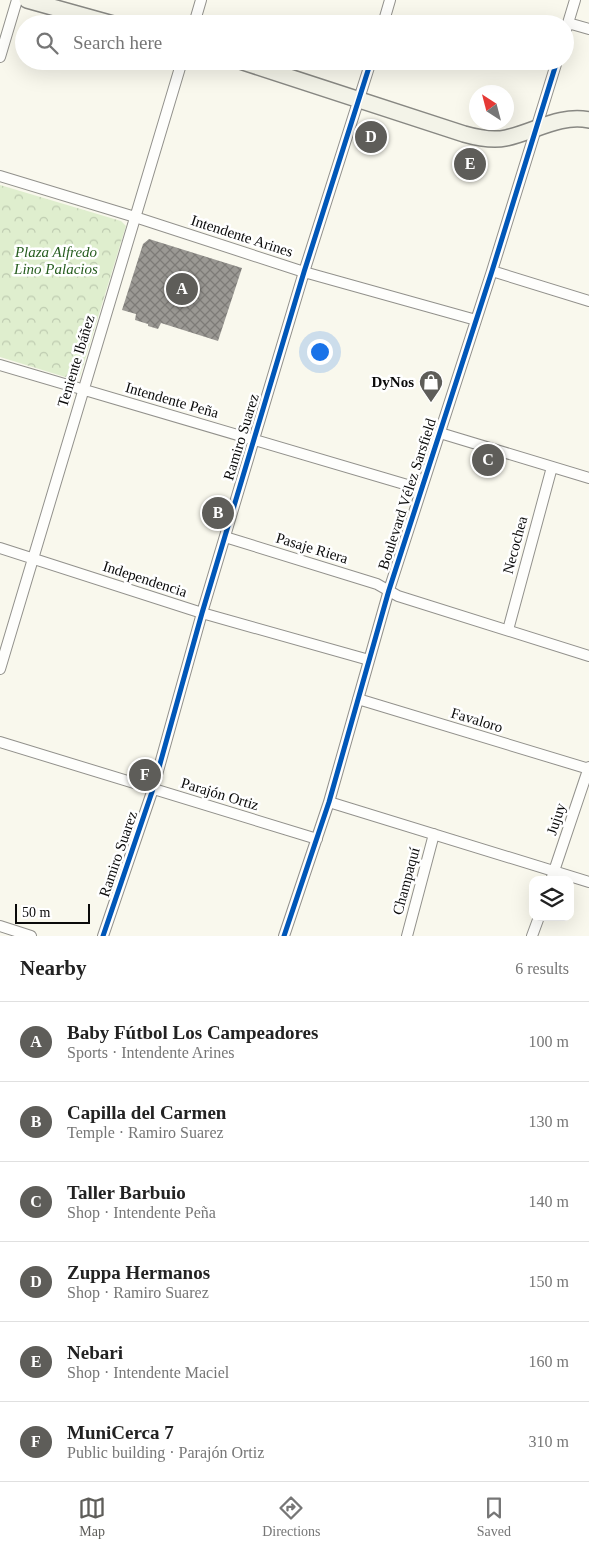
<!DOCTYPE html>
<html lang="en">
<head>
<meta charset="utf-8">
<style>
	:root { --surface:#fff; --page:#f2f2f2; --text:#222; --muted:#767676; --line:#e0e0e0; --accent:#5e5d59 }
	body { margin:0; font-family:"Times New Roman",serif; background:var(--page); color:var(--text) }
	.controls { position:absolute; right:15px; bottom:15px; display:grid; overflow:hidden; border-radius:10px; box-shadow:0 5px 20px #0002 }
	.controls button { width:45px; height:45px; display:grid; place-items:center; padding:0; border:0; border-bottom:1px solid var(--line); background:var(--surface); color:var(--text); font:25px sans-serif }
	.compass { position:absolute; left:469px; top:85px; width:45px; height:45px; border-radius:50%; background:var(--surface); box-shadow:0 5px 20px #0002; rotate:324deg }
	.scale { position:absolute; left:15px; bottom:12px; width:75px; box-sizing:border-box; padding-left:5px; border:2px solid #0a0a0a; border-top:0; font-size:14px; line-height:18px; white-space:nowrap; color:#0a0a0a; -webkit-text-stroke:4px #fff; paint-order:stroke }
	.you { position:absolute; left:319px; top:351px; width:18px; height:18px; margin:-12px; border:4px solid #fff; border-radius:50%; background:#1a73e8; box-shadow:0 0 0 8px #1a73e833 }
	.badge { display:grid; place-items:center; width:32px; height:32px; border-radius:50%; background:var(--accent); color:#fff; font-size:16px; font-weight:700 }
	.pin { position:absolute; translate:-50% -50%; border:2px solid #fff; box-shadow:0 1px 5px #0006 }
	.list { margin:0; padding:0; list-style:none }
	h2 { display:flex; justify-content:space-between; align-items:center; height:65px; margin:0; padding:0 20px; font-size:21px }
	h2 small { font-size:16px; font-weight:400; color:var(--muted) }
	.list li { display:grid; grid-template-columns:32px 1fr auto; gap:15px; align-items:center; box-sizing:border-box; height:80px; padding:0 20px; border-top:1px solid var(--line) }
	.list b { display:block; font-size:19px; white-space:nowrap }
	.list p { margin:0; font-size:16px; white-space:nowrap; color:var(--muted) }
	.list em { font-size:16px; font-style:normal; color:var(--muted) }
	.icon { flex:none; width:28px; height:28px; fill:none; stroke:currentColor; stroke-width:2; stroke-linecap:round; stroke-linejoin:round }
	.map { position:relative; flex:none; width:589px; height:936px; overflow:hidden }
	.search { position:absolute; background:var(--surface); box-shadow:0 5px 20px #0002; left:15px; right:15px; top:15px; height:55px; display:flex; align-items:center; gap:12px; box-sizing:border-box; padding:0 18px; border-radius:28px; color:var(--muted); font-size:19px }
	.sheet { height:545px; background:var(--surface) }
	nav { display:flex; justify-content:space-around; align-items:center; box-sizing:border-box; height:70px; border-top:1px solid var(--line); background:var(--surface); font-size:14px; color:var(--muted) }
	nav a { display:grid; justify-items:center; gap:2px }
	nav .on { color:var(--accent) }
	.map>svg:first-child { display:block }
	.park { fill:url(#park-crowns) }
	.building { fill:url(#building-cross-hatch) }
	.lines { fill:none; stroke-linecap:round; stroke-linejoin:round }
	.street-casing { stroke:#92918c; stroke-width:12 }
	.secondary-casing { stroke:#888883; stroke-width:18 }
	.street { stroke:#fefefc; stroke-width:10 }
	.secondary { stroke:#f3f3e8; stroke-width:15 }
	.cycleway-casing { stroke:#fff; stroke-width:8 }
	.cycleway { stroke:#0057b8; stroke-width:5 }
	.labels { text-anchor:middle; stroke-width:5; stroke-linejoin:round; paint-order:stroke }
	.street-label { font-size:15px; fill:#0a0a0a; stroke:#fff }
	.park-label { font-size:15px; font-style:italic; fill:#265d1f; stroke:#fff }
	.poi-label { font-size:15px; font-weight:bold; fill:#0a0a0a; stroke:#fff; text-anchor:end }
</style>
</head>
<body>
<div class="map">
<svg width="589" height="936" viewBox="0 0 589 936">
	<defs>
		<pattern id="park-crowns" width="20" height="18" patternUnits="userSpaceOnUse" patternTransform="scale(1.25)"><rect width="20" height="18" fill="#dfeece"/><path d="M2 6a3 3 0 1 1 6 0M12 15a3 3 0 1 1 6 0" fill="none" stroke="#becbb0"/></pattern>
		<pattern id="building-cross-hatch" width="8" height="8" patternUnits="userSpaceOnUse" patternTransform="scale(1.25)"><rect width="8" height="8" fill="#9b9994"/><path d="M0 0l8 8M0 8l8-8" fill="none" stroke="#7d7b77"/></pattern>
	</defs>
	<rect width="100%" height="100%" fill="#f9f8ed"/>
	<path class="park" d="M0 185 121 221 126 226 80 376 75 380 0 357Z"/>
	<path class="building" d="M149 239 242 268 218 341 161 323 158 329 148 326V324L135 320 136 314 122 310 143 244Z"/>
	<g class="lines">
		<g class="street-casing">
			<path id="street" d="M568 23 589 29
				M194 24 201 0
				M383 24 390 0
				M565 33 575 0
				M0 57 17 0
				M0 176 135 217 304 272 476 320
				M492 271 589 301
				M0 365 421 489
				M440 433 589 478
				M225 537 377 584 398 596 589 656
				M0 548 202 613 369 660
				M508 630 552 467
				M0 669 182 61
				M358 699 589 769
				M0 742 317 839
				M329 802 589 882
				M551 880 589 767
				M0 926 31 936
				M103 936 153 789 202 613 304 272 371 61
				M284 936 329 802 389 590 492 271 557 61
				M407 936 434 834
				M532 936 539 917"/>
		</g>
		<g class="secondary-casing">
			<path id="secondary" d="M27 0 113 24
				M240 61 464 134C478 138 492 141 506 138 534 132 560 114 589 120"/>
		</g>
		<use href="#street" class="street"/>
		<use href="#secondary" class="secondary"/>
		<g class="cycleway-casing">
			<path id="cycleway" d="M103 936 153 789 202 613 304 272 371 61
				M284 936 329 802 389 590 492 271 557 61"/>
		</g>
		<use href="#cycleway" class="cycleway"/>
	</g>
	<defs>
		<g id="shop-pin" transform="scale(1.25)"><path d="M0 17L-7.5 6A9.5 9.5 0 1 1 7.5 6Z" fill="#5e5d59" stroke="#fff"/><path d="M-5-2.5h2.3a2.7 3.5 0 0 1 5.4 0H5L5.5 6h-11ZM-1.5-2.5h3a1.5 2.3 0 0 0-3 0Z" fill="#fff"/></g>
	</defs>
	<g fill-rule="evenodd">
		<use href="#shop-pin" x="431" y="382"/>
	</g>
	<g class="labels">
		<g class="street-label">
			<text transform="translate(242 236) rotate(18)" y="5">Intendente Arines</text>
			<text transform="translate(76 361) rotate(-73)" y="5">Teniente Ibáñez</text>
			<text transform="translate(172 400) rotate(16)" y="5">Intendente Peña</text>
			<text transform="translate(241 437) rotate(-73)" y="5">Ramiro Suarez</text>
			<text transform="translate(407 494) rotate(-72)" y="5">Boulevard Vélez Sarsfield</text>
			<text transform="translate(515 545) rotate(-75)" y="5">Necochea</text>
			<text transform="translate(312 548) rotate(17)" y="5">Pasaje Riera</text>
			<text transform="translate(145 579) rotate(18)" y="5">Independencia</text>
			<text transform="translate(477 720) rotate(17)" y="5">Favaloro</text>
			<text transform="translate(220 794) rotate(17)" y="5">Parajón Ortiz</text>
			<text transform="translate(556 819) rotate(-72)" y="5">Jujuy</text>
			<text transform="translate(118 854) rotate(-71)" y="5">Ramiro Suarez</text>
			<text transform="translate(406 881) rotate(-75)" y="5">Champaquí</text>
		</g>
		<g class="park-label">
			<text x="56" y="257">Plaza Alfredo<tspan x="56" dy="17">Lino Palacios</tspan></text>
		</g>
		<g class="poi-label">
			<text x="414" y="387">DyNos</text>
		</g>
	</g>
</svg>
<div class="controls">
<button><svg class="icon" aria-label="layers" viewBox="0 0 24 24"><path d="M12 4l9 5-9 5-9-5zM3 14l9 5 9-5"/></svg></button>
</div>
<svg class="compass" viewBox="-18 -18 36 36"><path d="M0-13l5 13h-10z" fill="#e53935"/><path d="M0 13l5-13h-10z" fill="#767676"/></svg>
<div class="scale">50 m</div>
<div class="you"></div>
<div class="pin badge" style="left:182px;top:289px">A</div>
<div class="pin badge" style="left:218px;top:513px">B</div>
<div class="pin badge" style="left:488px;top:460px">C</div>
<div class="pin badge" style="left:371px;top:137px">D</div>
<div class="pin badge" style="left:470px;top:164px">E</div>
<div class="pin badge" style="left:145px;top:775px">F</div>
<div class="search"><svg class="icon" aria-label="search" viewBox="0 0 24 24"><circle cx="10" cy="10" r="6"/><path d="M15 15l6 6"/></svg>Search here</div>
</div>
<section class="sheet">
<h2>Nearby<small>6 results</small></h2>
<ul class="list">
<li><span class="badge">A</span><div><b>Baby Fútbol Los Campeadores</b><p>Sports · Intendente Arines</p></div><em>100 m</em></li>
<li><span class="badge">B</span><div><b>Capilla del Carmen</b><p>Temple · Ramiro Suarez</p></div><em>130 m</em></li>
<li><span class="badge">C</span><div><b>Taller Barbuio</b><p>Shop · Intendente Peña</p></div><em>140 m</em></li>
<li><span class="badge">D</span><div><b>Zuppa Hermanos</b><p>Shop · Ramiro Suarez</p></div><em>150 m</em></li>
<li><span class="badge">E</span><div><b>Nebari</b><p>Shop · Intendente Maciel</p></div><em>160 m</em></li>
<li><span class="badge">F</span><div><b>MuniCerca 7</b><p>Public building · Parajón Ortiz</p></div><em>310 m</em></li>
</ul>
</section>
<nav>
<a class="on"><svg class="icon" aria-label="map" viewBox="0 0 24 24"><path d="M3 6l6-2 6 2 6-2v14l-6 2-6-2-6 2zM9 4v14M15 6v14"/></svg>Map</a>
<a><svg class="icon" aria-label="directions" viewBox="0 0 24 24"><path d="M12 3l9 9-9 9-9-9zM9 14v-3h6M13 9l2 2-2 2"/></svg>Directions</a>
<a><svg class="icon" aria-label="saved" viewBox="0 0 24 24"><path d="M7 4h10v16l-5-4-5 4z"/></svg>Saved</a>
</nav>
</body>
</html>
